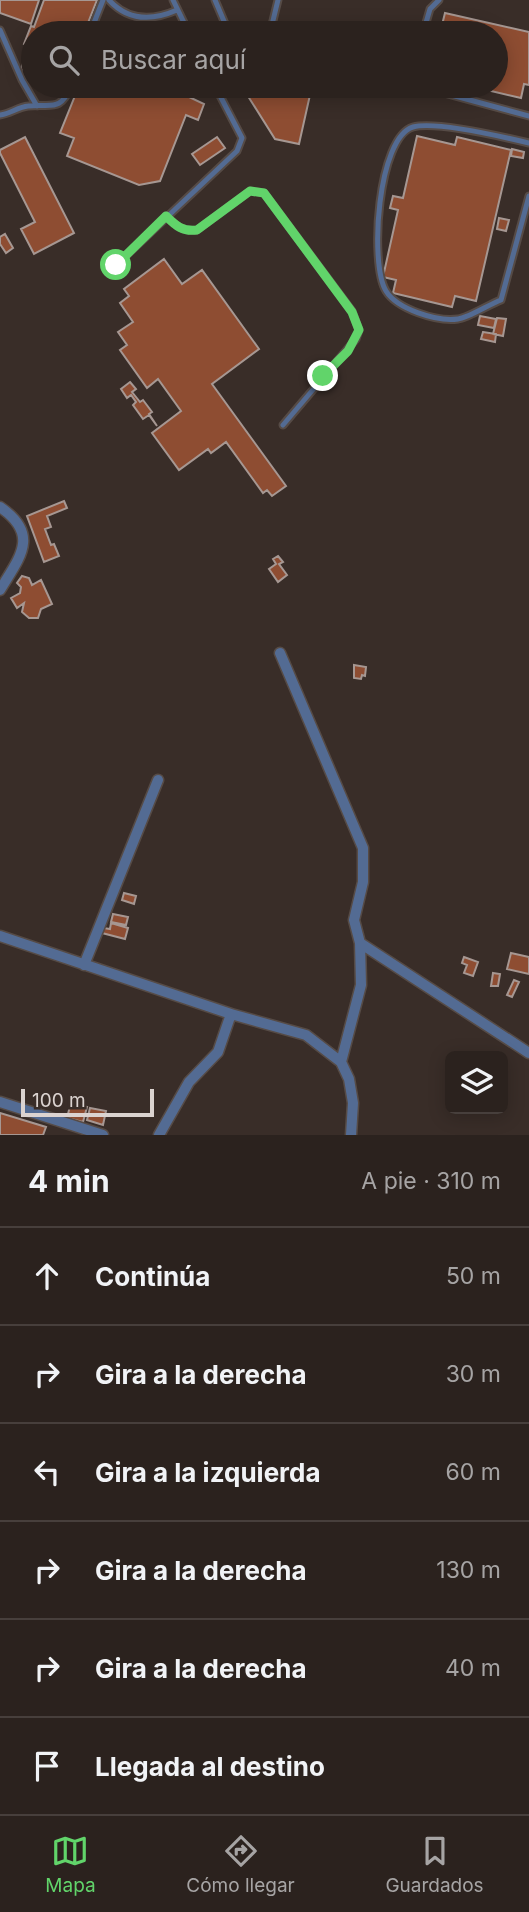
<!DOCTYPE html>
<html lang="es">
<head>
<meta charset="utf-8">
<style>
	:root { --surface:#2b221e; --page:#372f2b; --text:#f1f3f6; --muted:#a6a4a4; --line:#473f3c; --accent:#61d46a }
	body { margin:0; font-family:Inter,sans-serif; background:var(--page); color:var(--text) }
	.controls { position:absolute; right:21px; bottom:21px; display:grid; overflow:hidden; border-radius:10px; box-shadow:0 4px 18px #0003 }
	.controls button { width:63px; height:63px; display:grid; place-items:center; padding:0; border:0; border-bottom:2px solid var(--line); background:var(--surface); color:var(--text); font:35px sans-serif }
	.scale { position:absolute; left:21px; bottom:18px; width:133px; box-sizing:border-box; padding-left:7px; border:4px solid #dbd3d0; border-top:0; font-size:19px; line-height:24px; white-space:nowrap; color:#dbd3d0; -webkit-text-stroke:5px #392d28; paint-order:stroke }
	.stop { position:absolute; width:21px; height:21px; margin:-16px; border:5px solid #61d46a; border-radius:50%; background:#fff }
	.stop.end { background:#61d46a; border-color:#fff; box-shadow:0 2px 7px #0008 }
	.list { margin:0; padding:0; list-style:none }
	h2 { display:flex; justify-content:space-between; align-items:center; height:91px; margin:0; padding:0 28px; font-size:30px }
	h2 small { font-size:23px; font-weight:400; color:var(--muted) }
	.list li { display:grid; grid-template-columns:46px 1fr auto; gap:21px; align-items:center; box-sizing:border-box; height:98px; padding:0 28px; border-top:2px solid var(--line) }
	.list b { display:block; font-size:26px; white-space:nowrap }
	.list em { font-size:23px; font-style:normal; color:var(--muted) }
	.icon { flex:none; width:38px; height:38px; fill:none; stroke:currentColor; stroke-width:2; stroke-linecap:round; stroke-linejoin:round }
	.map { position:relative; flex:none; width:529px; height:1135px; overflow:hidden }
	.search { position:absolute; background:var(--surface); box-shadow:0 4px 18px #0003; left:21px; right:21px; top:21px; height:77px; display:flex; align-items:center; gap:18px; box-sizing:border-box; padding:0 24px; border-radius:38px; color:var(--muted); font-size:26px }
	.sheet { height:679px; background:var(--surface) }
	nav { display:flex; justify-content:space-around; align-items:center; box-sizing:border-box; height:98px; border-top:2px solid var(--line); background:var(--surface); font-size:19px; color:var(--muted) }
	nav a { display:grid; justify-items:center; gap:4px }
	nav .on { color:var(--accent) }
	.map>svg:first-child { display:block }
	.building { fill:#8e4d32; stroke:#a69792; stroke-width:2 }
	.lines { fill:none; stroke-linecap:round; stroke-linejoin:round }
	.service-casing { stroke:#564b46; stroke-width:9 }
	.minor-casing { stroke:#564b46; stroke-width:13 }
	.service { stroke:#536b93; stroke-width:5 }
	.minor { stroke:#536b93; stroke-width:10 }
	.route { stroke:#61d46a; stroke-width:9 }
</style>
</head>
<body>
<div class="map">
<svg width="529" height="1135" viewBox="0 0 529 1135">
	<rect width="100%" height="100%" fill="#392d28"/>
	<path class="building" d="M0 0H39L31 24 0 13Z
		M44 0H97L84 33H33V74L21 69 29 46 24 44 31 26 34 27Z
		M445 13 529 32V85L524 84 521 98 470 86H496V33H440Z
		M79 86H194L189 97 204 104 198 120 186 115 160 181 139 185 67 156 74 138 60 133Z
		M244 86H312L299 144 275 139 246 93 242 92Z
		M417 136 455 145 457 137 511 150 476 301 455 296 452 307 393 293 396 280 383 277 398 210 390 208 393 196 403 198Z
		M25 137 74 233 34 254 21 229 35 222 0 153V150Z
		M217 137 225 148 200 165 192 154Z
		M512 149 524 152 523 158 511 156Z
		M499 218 509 220 506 231 497 229Z
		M5 234 13 248 6 253 0 244V237Z
		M164 259 182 284 202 270 259 349 212 384 286 486 272 496 267 490 263 493 226 442 211 453 208 449 179 470 152 433 181 411 158 379 147 388 120 350 127 345 118 332 133 322 120 303 129 296 124 289Z
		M480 316 496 319 494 328 478 325Z
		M497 318 506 319 503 336 493 334Z
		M483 332 496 334 495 342 481 339Z
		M130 382 136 389 132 392 140 402 143 400 152 412 149 414 157 426 149 415 143 419 133 405 136 402 131 395 127 398 121 389Z
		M64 501 67 508 47 516 51 527 45 529 51 545 54 544 59 556 44 562 27 516Z
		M278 556 283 562 279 564 287 575 278 582 269 569 276 564 273 559Z
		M22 576 29 578 32 585 41 580 52 604 41 609 38 618H29L22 612 24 603 17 608 11 598 20 593 21 587 17 583Z
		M354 665 366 667 365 676 362 675 361 679 354 678Z
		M124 893 136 896 134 904 122 900Z
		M113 914 128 917 126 925 111 922Z
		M111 923 128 928 125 939 102 933 104 928 110 929Z
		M511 953 529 957V974L507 969Z
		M464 957 478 962 473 976 464 973 467 965 462 963Z
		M493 973 500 974 498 986H491Z
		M514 980 519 982 512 997 507 995Z
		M71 1102 87 1107 83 1122 67 1118Z
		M90 1108 106 1111 103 1125 87 1120Z
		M0 1113 46 1127 43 1135H0Z"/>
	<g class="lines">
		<g class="service-casing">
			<path id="service" d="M109 0C128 21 152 21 177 10
				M173 0 189 33
				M215 0 229 33
				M0 30 22 80 37 106
				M90 33 103 0
				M270 33 278 0
				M423 33 430 9 439 0
				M418 86 529 116
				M0 115C10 114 18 107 28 106 51 103 60 113 71 86
				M529 143C504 137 435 121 413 127 378 137 369 263 386 291 397 309 437 322 458 319 468 318 490 304 501 300L529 196
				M166 216C176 226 183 232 197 230L250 191 264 193 352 311 359 330 356 339 283 425
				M116 265 237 151 242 138 215 86"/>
		</g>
		<g class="minor-casing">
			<path id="minor" d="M0 507C41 535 19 558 0 590
				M280 653 363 848V882L354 920 360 943 361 985 341 1062
				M0 936 231 1014 306 1035 341 1062 349 1079 353 1103 351 1135
				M360 943 529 1053
				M84 965 158 780
				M0 1102 103 1135
				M159 1135 189 1082 218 1052 231 1014"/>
		</g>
		<use href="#service" class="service"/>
		<use href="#minor" class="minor"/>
	</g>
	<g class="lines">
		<path class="route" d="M116 265 166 216C176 226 183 232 197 230L250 191 264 193 352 312 359 330 348 351 323 376"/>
	</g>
</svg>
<div class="controls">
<button><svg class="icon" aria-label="layers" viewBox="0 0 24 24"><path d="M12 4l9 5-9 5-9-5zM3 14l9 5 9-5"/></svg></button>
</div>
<div class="scale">100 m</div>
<div class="stop" style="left:116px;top:265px"></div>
<div class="stop end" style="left:323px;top:376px"></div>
<div class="search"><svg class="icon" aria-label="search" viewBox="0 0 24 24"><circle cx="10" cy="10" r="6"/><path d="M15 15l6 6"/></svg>Buscar aquí</div>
</div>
<section class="sheet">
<h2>4 min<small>A pie · 310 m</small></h2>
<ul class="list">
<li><svg class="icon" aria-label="ahead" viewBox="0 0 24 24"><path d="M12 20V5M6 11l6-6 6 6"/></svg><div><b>Continúa</b></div><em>50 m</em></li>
<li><svg class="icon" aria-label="right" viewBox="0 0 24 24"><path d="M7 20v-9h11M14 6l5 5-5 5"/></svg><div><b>Gira a la derecha</b></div><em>30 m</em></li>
<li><svg class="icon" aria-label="left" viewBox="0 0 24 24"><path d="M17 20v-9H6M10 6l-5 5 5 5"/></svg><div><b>Gira a la izquierda</b></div><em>60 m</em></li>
<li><svg class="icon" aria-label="right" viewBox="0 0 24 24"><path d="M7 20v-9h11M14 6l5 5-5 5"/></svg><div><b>Gira a la derecha</b></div><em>130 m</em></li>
<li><svg class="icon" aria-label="right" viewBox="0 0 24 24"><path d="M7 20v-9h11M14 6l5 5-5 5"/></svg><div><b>Gira a la derecha</b></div><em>40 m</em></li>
<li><svg class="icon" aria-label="arrive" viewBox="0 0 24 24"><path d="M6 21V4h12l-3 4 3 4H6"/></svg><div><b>Llegada al destino</b></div></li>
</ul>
</section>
<nav>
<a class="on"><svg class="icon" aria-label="map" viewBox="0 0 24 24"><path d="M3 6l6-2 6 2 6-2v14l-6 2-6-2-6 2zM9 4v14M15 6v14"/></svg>Mapa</a>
<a><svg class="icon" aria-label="directions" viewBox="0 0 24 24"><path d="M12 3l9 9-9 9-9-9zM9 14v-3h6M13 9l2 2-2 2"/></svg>Cómo llegar</a>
<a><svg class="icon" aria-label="saved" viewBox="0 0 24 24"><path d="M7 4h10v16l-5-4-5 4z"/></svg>Guardados</a>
</nav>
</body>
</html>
